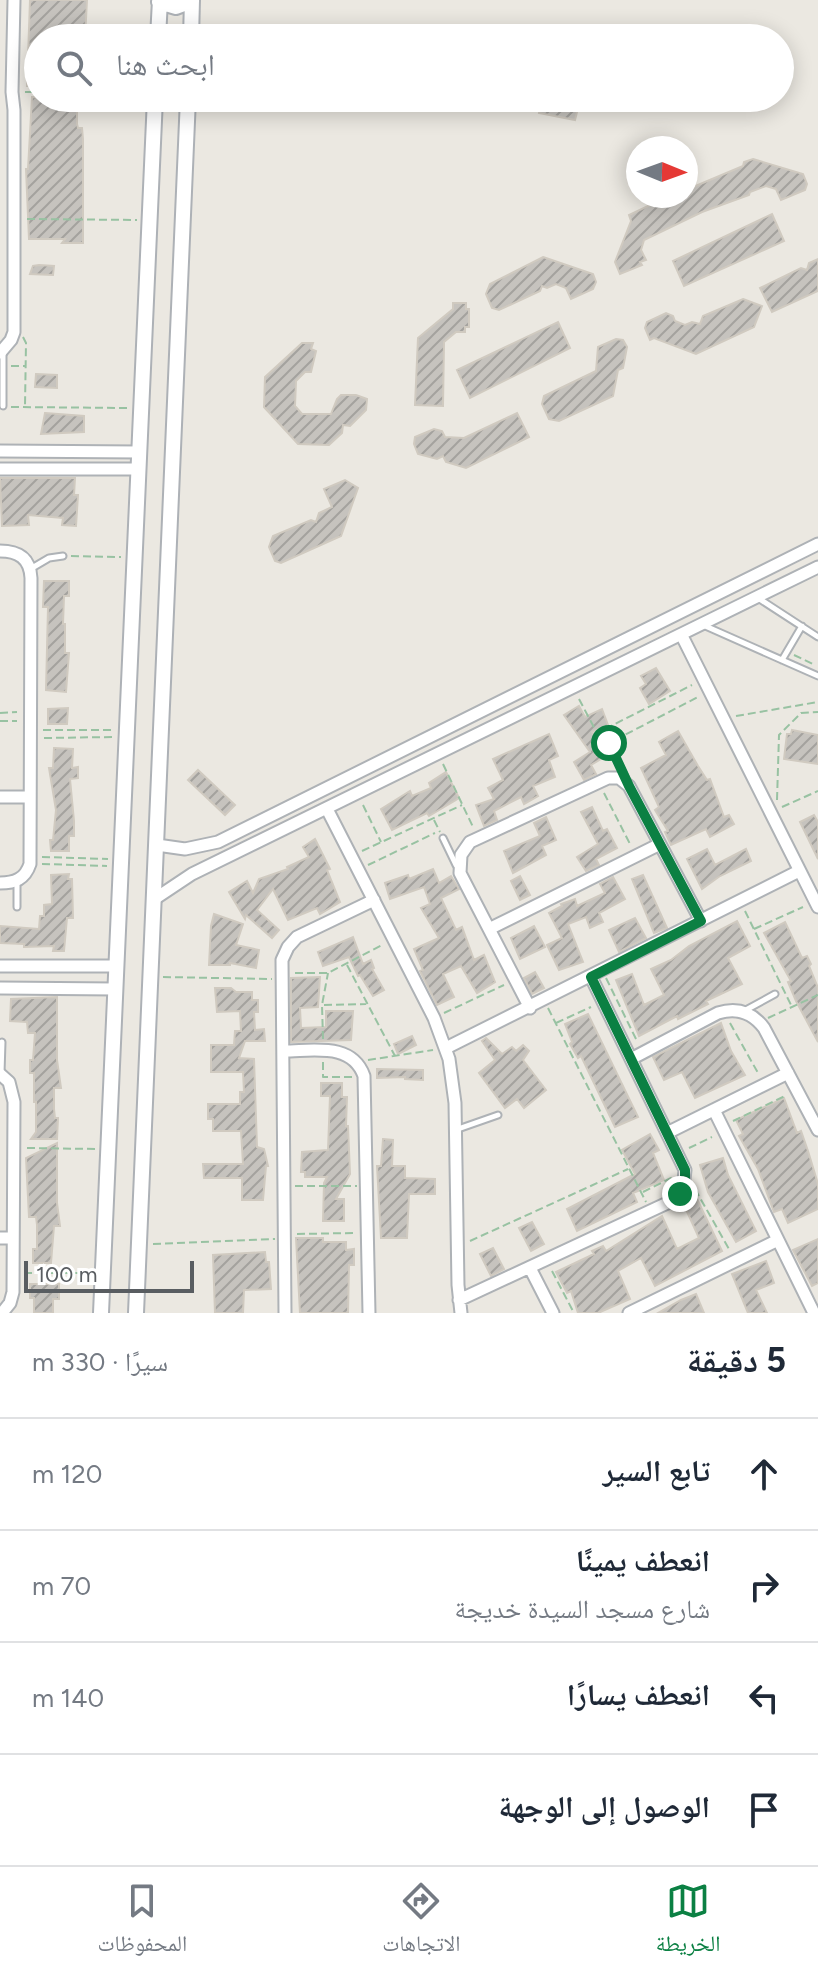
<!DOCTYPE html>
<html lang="ar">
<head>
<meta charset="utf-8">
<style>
	:root { --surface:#fff; --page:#f6f6f7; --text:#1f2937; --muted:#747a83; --line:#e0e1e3; --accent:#0b8043 }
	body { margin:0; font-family:Figtree,"Noto Naskh Arabic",sans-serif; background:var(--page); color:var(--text); direction:rtl }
	.compass { position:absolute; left:626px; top:136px; width:72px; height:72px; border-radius:50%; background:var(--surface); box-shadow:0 4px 20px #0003; rotate:91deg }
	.scale { position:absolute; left:24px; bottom:20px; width:170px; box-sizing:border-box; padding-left:8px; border:4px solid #595d61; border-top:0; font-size:22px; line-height:28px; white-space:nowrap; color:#595d61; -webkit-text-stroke:6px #fff; paint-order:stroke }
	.stop { position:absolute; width:24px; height:24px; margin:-18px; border:6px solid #0b8043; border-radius:50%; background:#fff }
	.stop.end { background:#0b8043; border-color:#fff; box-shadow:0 2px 8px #0008 }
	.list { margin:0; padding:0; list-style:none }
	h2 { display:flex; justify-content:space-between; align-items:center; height:104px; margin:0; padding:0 32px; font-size:34px }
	h2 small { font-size:26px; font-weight:400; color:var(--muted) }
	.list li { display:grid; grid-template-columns:52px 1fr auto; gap:24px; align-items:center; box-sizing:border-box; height:112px; padding:0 32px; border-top:2px solid var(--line) }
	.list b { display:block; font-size:30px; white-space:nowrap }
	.list p { margin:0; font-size:26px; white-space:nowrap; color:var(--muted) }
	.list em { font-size:26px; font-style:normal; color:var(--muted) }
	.icon { flex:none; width:44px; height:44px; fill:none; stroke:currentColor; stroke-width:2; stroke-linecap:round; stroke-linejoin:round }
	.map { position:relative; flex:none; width:818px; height:1313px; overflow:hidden; direction:ltr }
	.search { position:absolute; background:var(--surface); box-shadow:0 4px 20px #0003; left:24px; right:24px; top:24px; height:88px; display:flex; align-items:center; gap:20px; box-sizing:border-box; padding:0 28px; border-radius:44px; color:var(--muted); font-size:30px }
	.sheet { height:552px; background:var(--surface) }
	nav { display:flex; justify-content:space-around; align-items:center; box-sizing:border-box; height:112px; border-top:2px solid var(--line); background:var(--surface); font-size:22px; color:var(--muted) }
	nav a { display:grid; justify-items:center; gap:4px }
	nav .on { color:var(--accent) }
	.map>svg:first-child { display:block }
	.building { fill:url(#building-hatch); stroke:#d0cac0; stroke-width:2 }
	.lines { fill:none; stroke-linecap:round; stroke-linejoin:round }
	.lane-casing { stroke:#aeb2b6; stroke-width:9 }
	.street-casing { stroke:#aeb2b6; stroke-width:15 }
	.secondary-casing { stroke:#adb1b6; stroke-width:18 }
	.path { stroke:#98c2a2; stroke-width:2; stroke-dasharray:8 4; stroke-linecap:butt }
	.lane { stroke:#fff; stroke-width:5 }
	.street { stroke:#fff; stroke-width:11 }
	.secondary { stroke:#fff; stroke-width:14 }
	.route { stroke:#0b8043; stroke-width:10 }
</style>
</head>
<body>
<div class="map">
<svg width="818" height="1313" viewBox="0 0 818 1313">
	<defs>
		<pattern id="building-hatch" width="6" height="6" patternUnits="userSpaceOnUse" patternTransform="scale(2)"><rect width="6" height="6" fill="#c6c3be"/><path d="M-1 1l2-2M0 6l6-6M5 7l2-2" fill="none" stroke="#a4a29e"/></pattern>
	</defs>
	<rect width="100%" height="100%" fill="#ebe8e1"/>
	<path class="building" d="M30 0H87L85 38H38V86H27Z
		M32 97 89 98V107L77 106V124L78 128H82L83 139V243H62L65 239H29L26 169H28Z
		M542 101 578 108 575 120 539 113Z
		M753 159 803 174 807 184 805 190 781 200 776 189 766 186 750 192 749 195 702 212 644 240 641 250 646 260 640 262 642 265 620 274 615 262 631 221 629 215 669 196H686V190L743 166 744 162Z
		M772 214 784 241 684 286 673 261Z
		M543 257 593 274 596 282 593 289 571 299 566 288 556 284 547 288 542 286 540 291 499 310 492 308 486 294 490 284Z
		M818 259V291L772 312 760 288 801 268 807 270 809 263Z
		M39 265 54 266 53 275 30 274 33 266Z
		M743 299 762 306 754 327 696 354 654 338 650 340 645 328 647 322 666 313 673 316 675 321 685 325 692 322 700 324 703 316Z
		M453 303H466V309H469V327H465V332H456L444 342 443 406 415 405 418 338 453 309Z
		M558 322 570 348 470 398 457 370Z
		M616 339 623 340 627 347 623 368 618 370 613 396 559 421 549 419 542 404 544 396 596 371 598 347Z
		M302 343H313L311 349 316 351 311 372H305L296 381 295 406 302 414H331L337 399 341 395H356L367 399 366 410 350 426 343 425 342 433 329 445 298 444 264 407 265 377Z
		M36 374 57 375V388L35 387Z
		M45 413 84 416V432L41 434Z
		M517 413 529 437 466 468 446 462 443 456 437 459 418 454 414 444 415 437 434 429 442 431 445 437 464 438Z
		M0 478H75L74 495H78L76 526 62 525 63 518 28 515 29 525 2 526Z
		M345 480 358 488 341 536 281 563 275 561 269 547 273 536 311 520 316 522 319 513 332 507 324 489Z
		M44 581H69V596H64L63 624H65V653H69L66 692 46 690 48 607H43Z
		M656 668 670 691 649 704 640 688 646 684 641 676Z
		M579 706 585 717 602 709 608 725 592 732 606 756 591 765 596 774 584 780 574 762 590 752 564 715Z
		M68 708 67 724H48V709Z
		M792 730 818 735V764L784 759 787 734H791Z
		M678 731 698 766 707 780 710 779 724 817 729 815 734 824 710 837 706 829 671 845 665 832 668 831 655 810 659 807 641 768 666 755 659 742Z
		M549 734 558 756 549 760 555 777 533 786 538 796 524 804 521 797 494 811 497 820 484 826 476 805 494 799 488 788 503 780 493 759Z
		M54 748 73 749 72 768 78 767V778L70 779 74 821V836H69V851H51L50 840H53L56 810 49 768H53Z
		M198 770 235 805 225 815 188 780Z
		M446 772 459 798 456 800 429 816 427 813 392 830 381 809 410 791 412 796 431 788 429 783Z
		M592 807 603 831 607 829 617 848 596 859 599 865 586 871 577 857 598 844 581 812Z
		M814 815 818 822V859L800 822Z
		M546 817 556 840 542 846 546 855 513 873 504 851 540 836 534 823Z
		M315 839 330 869 327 870 340 902 320 914 317 908 288 920 273 889 257 910 279 930 272 938 246 915 245 919 229 892 247 881 253 893 259 879 288 869 287 867 309 857 303 847Z
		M707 849 715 865 746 849 751 861 720 876 702 889 687 859Z
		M433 869 439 883 451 876 459 889 441 898 456 930 462 927 474 960 484 955 495 982 477 993 461 966 443 974 454 997 437 1005 420 971 423 970 414 949 439 938 421 908 430 904 424 887 390 899 385 883 408 875 409 879Z
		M69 874 68 879H72L73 918H67L64 951H53L54 946 24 947V944L0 943V926L39 929 40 916H44V905L52 904 51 875Z
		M643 875 667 928 654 933 632 879Z
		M520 876 530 895 520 900 511 881Z
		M613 877 625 899 599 913 603 922 590 928 586 917 568 924 583 962 559 970 547 945 562 938 549 913 562 906 561 904 575 899 577 906 605 893 600 884Z
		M214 914 243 924 236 945 259 950 256 968 230 963V965H209L211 926Z
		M635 918 646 938 619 952 609 930Z
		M737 921 750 946 728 958 742 984 706 1001 708 1004 678 1019 677 1016 639 1036 616 980 632 974 644 1005 664 995 651 969 671 960 689 946Z
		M785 922 802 958 807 956 811 964 809 966 818 988V1042L796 1001 788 982 791 981 764 933Z
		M534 926 545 947 520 959 511 938Z
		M353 937 363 964 371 960 374 968 372 969 384 990 373 996 360 975 358 976 349 957 323 966 318 952Z
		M535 972 544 988 532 994 524 978Z
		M320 977 318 1007 300 1008 301 1028 326 1027V1011H353L351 1040 291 1042V978Z
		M215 988H231L236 992H252V1000H258V1012H254L255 1030 264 1029 265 1041H245L239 1058 254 1059 257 1147 264 1149 268 1166H266L263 1200H242V1178H204L203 1164H243L241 1131H213V1119H208V1104H240V1092H244L243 1072H211V1045H234L235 1031H241L240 1011 217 1012Z
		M57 997V1060L61 1088H54V1109L55 1118H58L57 1139H31L36 1132V1102H34V1073H30V1060H33L35 1033H28L27 1022 10 1021 11 999Z
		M588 1014 638 1117 615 1127 581 1056 578 1058 570 1044 572 1042 565 1024Z
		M721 1023 731 1051 745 1075 695 1098 682 1072 664 1080 653 1057Z
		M412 1036 416 1045 398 1054 394 1044Z
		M486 1038 502 1054 512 1047 516 1051 523 1045 529 1051 523 1060 546 1090 524 1108 517 1099 505 1108 479 1073 495 1060 482 1041Z
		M377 1069 423 1070V1080L405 1079V1077L377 1078Z
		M321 1083H342V1097H347L346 1126H348L350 1174 336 1199H344V1221H323L324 1183 327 1177H305V1172H301L302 1152 328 1150 330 1096H321Z
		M784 1098 797 1133 801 1131 808 1151 818 1184V1209L788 1223 782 1209 774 1212 758 1169 739 1136 743 1134 736 1120Z
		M650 1134 659 1150 653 1153 664 1180 633 1193 637 1202 577 1231 567 1209 635 1174 622 1150Z
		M383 1139 393 1140 392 1166H405V1178L435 1179V1194H409L407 1238H381L377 1166H381Z
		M57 1143V1203L60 1226H54L51 1263H33V1249H37V1225L36 1217H29L26 1158Z
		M723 1158 728 1175 756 1231 736 1242 708 1192 700 1165Z
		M697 1199 722 1251 655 1286 641 1258 618 1271 630 1299 598 1313H578L571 1291 567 1293 556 1272 594 1254 592 1251 603 1246 606 1251 662 1216 677 1249 699 1238 684 1205Z
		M532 1222 544 1244 531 1251 519 1228Z
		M296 1238H323V1242H346V1250L354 1249V1265H349L348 1313H300Z
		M818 1239V1283L812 1286 793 1250Z
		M493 1248 504 1269 491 1276 480 1254Z
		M265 1252 266 1262H269L271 1289 244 1290 243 1313H215L213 1255Z
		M766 1261 774 1283 756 1290 767 1313H748L732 1274Z
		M30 1284H59V1299H53V1313H34V1298H30Z
		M696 1294 704 1313H658L681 1300Z"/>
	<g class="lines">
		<g class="lane-casing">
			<path id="lane" d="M3 406V352
				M32 568 49 558 63 556
				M758 598 818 637
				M703 625 818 676
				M782 660 802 626
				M606 737 626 779
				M443 838 456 865
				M17 882V907
				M744 1011 775 994
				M1 1073 2 1042
				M458 1129 498 1115"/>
		</g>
		<g class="street-casing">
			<path id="street" d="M0 353 11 340 14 332V110L12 92 14 0
				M0 451 140 452
				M0 469H139
				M0 551C18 551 30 558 31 578L30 864C25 879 15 883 0 883
				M682 636 818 907
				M0 797H30
				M327 809 434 1018 449 1059 455 1103 458 1285 461 1313
				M157 845 185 849 218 842 818 544
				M153 900 192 874 818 567
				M489 929 660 844
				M0 966H116
				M0 988 115 989
				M530 1008 460 873 461 855 470 842 608 778H619L629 786 701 921
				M446 1048 799 871
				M284 1051C313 1051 352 1042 364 1076L369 1313
				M631 1059 718 1013C737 1007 752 1012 764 1028L818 1130
				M0 1074 9 1082 14 1102 13 1292 10 1303 2 1313
				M714 1110 814 1313
				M667 1133 788 1073
				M0 1238H13
				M530 1268 553 1313
				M459 1300 676 1199 683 1189 685 1170 591 977
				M285 1313 282 960 288 947 297 937 374 900
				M629 1313 778 1240"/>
		</g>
		<g class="secondary-casing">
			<path id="secondary" d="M159 2 176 7 192 1
				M158 38 160 0
				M191 38 192 0
				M101 1313 155 98
				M136 1313 188 98"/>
		</g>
		<path class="path" d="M25 92H38
			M27 219 137 220
			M23 337 26 343 25 406
			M11 366H25
			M11 407 129 408
			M71 556 121 557
			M794 655 813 664
			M579 699 597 733 599 732
			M0 713 17 712
			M736 716 818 702
			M0 721H17
			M605 729 692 685
			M43 730H113
			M44 738 113 737
			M615 740 698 697
			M443 764 473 827
			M604 793 630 844
			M777 800 779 735 801 713 818 712
			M363 805 381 842
			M782 807 818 791
			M434 820 440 832
			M362 851 462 805
			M42 857 108 859
			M42 864 107 866
			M368 865 435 833
			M745 911 792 1007
			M754 929 803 907
			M347 965 395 1056
			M295 973H328L382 945
			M163 977 272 979
			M606 978 637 1041
			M324 1005 366 1004
			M548 1008 646 1202
			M444 1013 504 985
			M768 1018 818 995
			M556 1023 591 1007
			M730 1023 758 1073
			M323 1039 322 1005 328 973
			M368 1060 433 1050
			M323 1062V1077H353
			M733 1121 785 1096
			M27 1148 96 1149
			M689 1148 712 1137
			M295 1186H357
			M695 1189 729 1249
			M643 1192 673 1177
			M297 1234 354 1233
			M470 1241 628 1169
			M153 1244 275 1239
			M552 1271 574 1313
			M24 1273H89"/>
		<use href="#lane" class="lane"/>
		<use href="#street" class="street"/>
		<use href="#secondary" class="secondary"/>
	</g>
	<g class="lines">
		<path class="route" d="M609 743 629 786 701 921 591 977 685 1170V1183L680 1194"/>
	</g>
</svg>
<svg class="compass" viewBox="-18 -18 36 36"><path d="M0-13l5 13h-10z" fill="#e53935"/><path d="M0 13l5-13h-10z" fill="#747a83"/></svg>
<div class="scale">100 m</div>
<div class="stop" style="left:609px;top:743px"></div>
<div class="stop end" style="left:680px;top:1194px"></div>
<div class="search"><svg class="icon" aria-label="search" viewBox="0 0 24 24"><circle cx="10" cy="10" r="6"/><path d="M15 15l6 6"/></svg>ابحث هنا</div>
</div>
<section class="sheet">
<h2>5 دقيقة<small>سيرًا · 330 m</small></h2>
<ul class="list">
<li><svg class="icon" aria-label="ahead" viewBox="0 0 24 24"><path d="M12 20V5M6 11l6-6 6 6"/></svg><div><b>تابع السير</b></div><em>120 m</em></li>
<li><svg class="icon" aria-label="right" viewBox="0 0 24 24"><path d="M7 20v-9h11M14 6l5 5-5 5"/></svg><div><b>انعطف يمينًا</b><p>شارع مسجد السيدة خديجة</p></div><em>70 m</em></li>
<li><svg class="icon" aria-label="left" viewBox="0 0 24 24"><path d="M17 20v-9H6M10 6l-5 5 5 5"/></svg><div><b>انعطف يسارًا</b></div><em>140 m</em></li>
<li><svg class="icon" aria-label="arrive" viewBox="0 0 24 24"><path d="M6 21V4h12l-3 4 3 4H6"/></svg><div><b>الوصول إلى الوجهة</b></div></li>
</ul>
</section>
<nav>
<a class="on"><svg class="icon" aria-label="map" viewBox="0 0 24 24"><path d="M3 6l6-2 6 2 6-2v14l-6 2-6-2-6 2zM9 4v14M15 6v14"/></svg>الخريطة</a>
<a><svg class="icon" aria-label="directions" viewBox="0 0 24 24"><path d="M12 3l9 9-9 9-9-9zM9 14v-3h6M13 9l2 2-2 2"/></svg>الاتجاهات</a>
<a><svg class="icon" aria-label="saved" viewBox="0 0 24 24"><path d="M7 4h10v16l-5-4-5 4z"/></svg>المحفوظات</a>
</nav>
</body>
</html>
